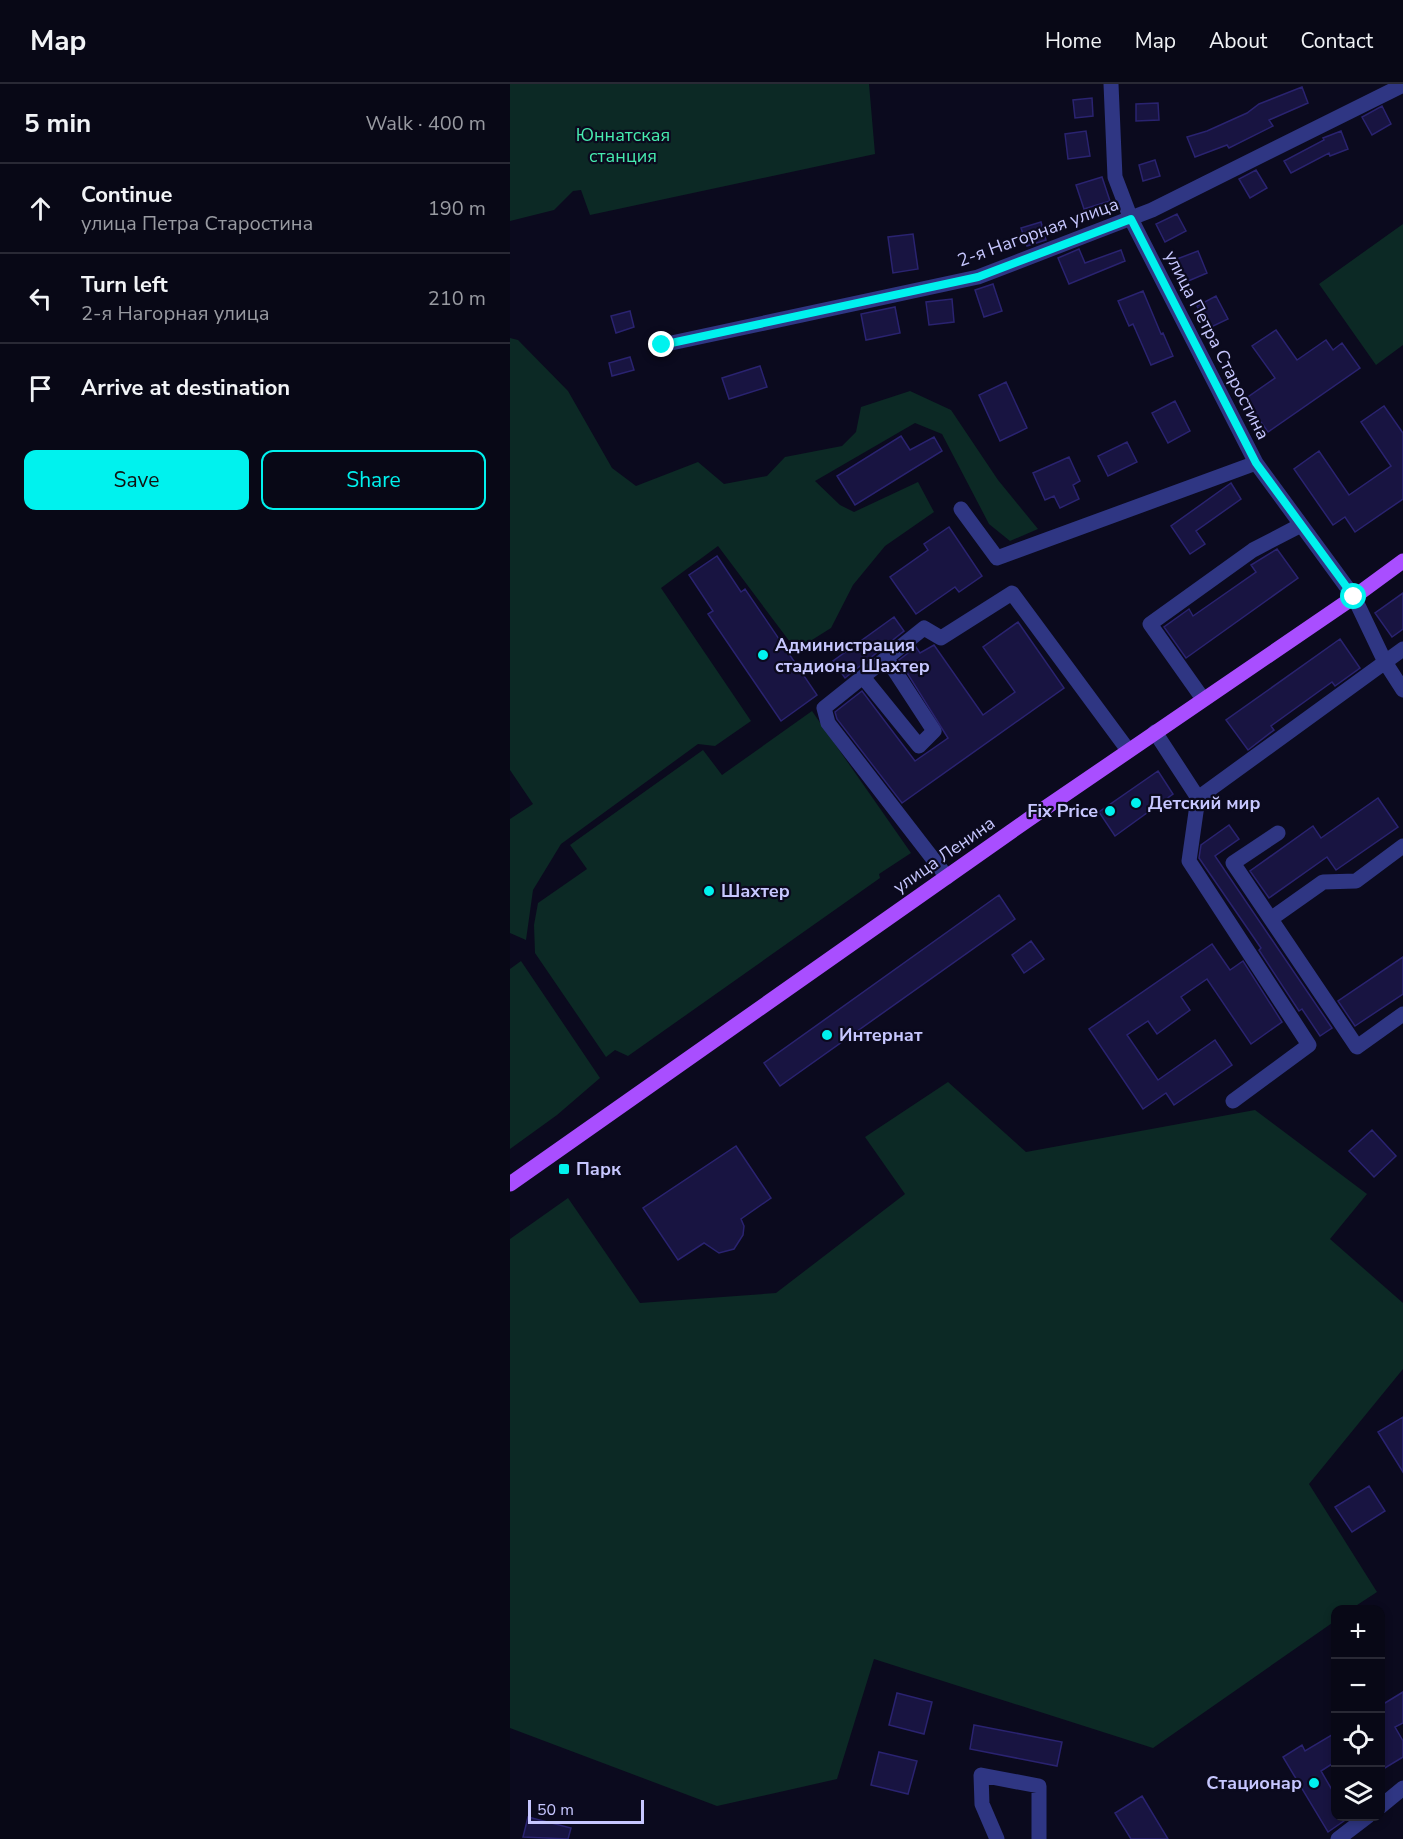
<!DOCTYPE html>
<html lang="en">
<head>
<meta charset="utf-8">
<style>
	:root { --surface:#080816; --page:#11111f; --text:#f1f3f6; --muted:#989aa1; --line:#292935; --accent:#00f2ee }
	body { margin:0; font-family:"Nunito Sans",sans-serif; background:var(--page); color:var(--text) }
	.controls { position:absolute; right:18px; bottom:18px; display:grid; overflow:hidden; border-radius:12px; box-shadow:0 3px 9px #0003 }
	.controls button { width:54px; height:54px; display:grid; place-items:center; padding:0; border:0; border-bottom:2px solid var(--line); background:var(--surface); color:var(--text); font:30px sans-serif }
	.scale { position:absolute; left:18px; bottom:15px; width:116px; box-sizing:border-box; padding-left:6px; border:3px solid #c7c7ff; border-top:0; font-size:16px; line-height:21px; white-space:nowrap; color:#c7c7ff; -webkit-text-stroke:4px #0b0a1e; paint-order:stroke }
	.stop { position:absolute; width:18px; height:18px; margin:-14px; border:4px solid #00f2ee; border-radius:50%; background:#fff }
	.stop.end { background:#00f2ee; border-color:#fff; box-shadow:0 2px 6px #0008 }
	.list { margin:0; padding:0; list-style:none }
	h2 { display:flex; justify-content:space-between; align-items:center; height:78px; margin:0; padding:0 24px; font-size:26px }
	h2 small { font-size:20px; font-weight:400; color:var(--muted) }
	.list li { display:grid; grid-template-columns:39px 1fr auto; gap:18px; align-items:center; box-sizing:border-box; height:90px; padding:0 24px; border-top:2px solid var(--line) }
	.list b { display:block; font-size:22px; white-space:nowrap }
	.list p { margin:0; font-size:20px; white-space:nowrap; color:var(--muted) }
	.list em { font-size:20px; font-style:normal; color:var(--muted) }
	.actions { display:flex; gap:12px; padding:18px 24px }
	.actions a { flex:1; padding:14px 0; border:2px solid var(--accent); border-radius:12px; text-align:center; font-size:21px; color:var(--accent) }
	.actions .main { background:var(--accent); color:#111 }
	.icon { flex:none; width:33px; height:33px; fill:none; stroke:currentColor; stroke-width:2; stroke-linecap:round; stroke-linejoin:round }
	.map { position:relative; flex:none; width:893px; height:1755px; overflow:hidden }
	header { display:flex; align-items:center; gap:36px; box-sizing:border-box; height:84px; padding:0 30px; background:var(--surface); border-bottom:2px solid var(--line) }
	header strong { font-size:28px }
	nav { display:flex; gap:33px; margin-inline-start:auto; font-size:21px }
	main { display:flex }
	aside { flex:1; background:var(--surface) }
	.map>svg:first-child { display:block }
	.green { fill:#0c2925 }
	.building { fill:#181441; stroke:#2a2370; stroke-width:1.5 }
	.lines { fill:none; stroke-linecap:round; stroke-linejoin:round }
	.minor { stroke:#2f3683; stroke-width:15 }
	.major { stroke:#a94eff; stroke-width:15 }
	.route { stroke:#00f2ee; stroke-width:8 }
	.poi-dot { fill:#00f2ee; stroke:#0b0a1e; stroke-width:2 }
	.labels { text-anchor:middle; stroke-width:4.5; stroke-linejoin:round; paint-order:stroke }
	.park-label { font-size:18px; fill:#47ebaf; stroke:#0b0a1e }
	.street-label { font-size:18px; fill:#c7c7ff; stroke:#0b0a1e }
	.poi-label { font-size:18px; font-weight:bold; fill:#c7c7ff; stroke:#0b0a1e; text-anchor:start }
</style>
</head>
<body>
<header>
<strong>Map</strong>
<nav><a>Home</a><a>Map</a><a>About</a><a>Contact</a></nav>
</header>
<main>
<aside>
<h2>5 min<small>Walk · 400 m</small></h2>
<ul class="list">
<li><svg class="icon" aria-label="ahead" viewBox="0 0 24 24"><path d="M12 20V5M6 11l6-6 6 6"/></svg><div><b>Continue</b><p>улица Петра Старостина</p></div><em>190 m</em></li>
<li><svg class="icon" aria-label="left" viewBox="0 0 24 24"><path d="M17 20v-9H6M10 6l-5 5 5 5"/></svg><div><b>Turn left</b><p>2-я Нагорная улица</p></div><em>210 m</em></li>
<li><svg class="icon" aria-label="arrive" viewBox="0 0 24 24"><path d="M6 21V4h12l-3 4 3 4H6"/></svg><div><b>Arrive at destination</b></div></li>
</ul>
<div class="actions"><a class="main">Save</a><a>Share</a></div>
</aside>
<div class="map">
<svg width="893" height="1755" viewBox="0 0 893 1755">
	<rect width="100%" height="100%" fill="#0b0a1e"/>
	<path class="green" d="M0 0H359L365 70 80 131 71 106 63 107 44 126 0 137Z
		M893 140V261L866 281 809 200Z
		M0 254 8 256 58 307 102 384 126 402 188 378 214 400 257 392 275 373 332 362 346 348 351 323 400 307 441 326 488 396 528 445 500 457 479 440 432 350 405 339 305 397 330 421 344 428 408 398 424 428 375 462 343 501 321 544 286 566 208 462 151 504 241 637 205 662 188 660 51 760 23 806 16 856 0 849V735L23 720 0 686Z
		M302 627 401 769 369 790 370 794 118 972 105 966 96 973 25 869 24 841 28 819 77 785 60 761 193 666 212 691Z
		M11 877 90 994 47 1031 0 1065V885Z
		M438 998 516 1068 745 1026 857 1110 820 1155 893 1219V1285L799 1400 867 1508 841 1525 826 1526 825 1537 643 1664 364 1575 327 1695 207 1722 0 1644V1155L58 1114 130 1219 266 1209 395 1110 355 1053Z"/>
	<path class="building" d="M792 3 798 19 759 36 763 42 719 64 717 61 685 73 677 53 697 47 737 29 749 20Z
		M582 14 583 32 565 34 563 16Z
		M648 19 649 36 626 37V20Z
		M872 22 881 40 862 51 852 33Z
		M576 47 580 72 558 75 555 50Z
		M831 47 838 65 820 72 819 69 781 89 774 77 814 56 813 54Z
		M645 76 650 92 633 97 629 81Z
		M746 86 757 104 740 114 729 95Z
		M592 93 600 117 574 125 566 101Z
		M667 130 676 147 655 158 646 140Z
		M531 138 536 156 517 162 511 144Z
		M403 150 408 185 383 189 378 153Z
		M569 165 575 179 611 166 615 177 559 200 548 174Z
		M688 167 697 189 676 198 667 175Z
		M483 200 492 227 474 233 465 206Z
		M633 207 651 250 653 249 663 272 641 281 623 240 619 242 608 217Z
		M706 212 718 235 699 244 687 222Z
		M442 215 444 238 419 241 416 218Z
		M385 223 390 249 356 256 351 230Z
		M120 227 124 243 106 249 101 232Z
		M766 246 787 276 816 256 823 266 832 259 850 284 758 348 735 315 765 294 742 262Z
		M120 273 124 286 102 292 99 279Z
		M250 282 257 303 219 315 212 294Z
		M496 298 517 344 490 357 469 311Z
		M665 317 680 347 658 359 642 329Z
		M874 322 893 349V415L845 448 835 433 823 441 784 385 809 367 839 411 881 382 851 338Z
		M391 352 400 366 424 353 432 367 345 421 327 392Z
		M617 358 627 378 598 392 588 372Z
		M559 373 570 397 563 401 569 415 550 424 544 412 535 416 523 389Z
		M721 399 731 415 686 447 695 460 680 470 661 442Z
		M439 443 472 492 449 508 445 503 406 530 380 493 418 466 414 460Z
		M767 465 788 494 676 574 654 543 679 525 683 532 746 488 741 481Z
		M207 472 231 508 235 505 307 611 271 637 198 530 203 527 179 491Z
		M893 509V545L882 553 865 529Z
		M384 533 394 547 335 594 323 577Z
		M508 538 554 604 392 719 327 635 325 628 352 607 405 677 438 654 389 576 406 563 410 569 424 561 473 631 505 608 473 563Z
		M830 555 850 584 825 602 822 598 761 642 764 646 738 666 716 636Z
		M648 687 663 710 605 752 589 728Z
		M868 714 888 743 826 786 817 773 759 814 740 787 803 742 811 754Z
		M719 741 729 755 705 772 822 944 810 952 792 925 789 927 749 866 751 864 689 774 691 761Z
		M489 811 505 835 270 1002 254 979Z
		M521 857 534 875 514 889 502 871Z
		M702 860 720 886 733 877 772 938 741 960 697 895 671 913 680 926 647 950 638 937 617 951 648 996 705 956 722 981 664 1021 656 1009 633 1025 579 945Z
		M893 873V910L845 942 828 917Z
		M862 1046 886 1072 864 1093 839 1067Z
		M226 1062 261 1114 231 1135 234 1142 233 1151 224 1165 209 1169 194 1159 168 1176 133 1124Z
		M893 1333V1388L868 1348Z
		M859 1402 875 1427 842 1448 825 1423Z
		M893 1608V1639L885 1643 893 1657V1673L870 1687V1622Z
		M387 1609 422 1618 414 1650 379 1641Z
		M464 1641 552 1658 547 1682 460 1665Z
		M825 1649V1678L811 1687 825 1711V1732H841L818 1748 773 1673 792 1661 795 1667Z
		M369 1668 407 1677 398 1710 361 1701Z
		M632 1712 658 1755H621L605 1729Z
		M18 1733 61 1744 58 1755 13 1753Z"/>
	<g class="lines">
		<path class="minor" d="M601 0 605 93 621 135 746 379 844 513 875 578 893 606
			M152 261 468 193 642 126 893 1
			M451 425 487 474 746 379
			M353 593 409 662 424 647 377 575
			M693 615 640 540 743 466 791 441
			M645 648 688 714 679 777 799 961 723 1017
			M688 714 893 565
			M768 749 723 779 847 963 893 930
			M437 793 318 639 314 624 414 544 431 554 502 509 618 666
			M762 834 813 798 846 797 893 762
			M870 1723 893 1704
			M487 1755 472 1720 471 1691 529 1702V1755
			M828 1755 858 1732"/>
		<path class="major" d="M0 1100 519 735 844 513 893 477"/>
	</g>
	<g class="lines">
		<path class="route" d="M152 261 468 193 621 135 746 379 844 513"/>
	</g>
	<g class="poi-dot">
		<circle cx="253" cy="571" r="6"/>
		<circle cx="626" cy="719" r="6"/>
		<circle cx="600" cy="727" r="6"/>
		<circle cx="199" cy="807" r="6"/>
		<circle cx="317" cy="951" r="6"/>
		<rect x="48" y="1079" width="12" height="12" rx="3"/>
		<circle cx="804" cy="1699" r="6"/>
	</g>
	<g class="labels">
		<g class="park-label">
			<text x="113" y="57">Юннатская<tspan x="113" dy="21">станция</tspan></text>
		</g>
		<g class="street-label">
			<text transform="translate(528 148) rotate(-20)" y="6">2-я Нагорная улица</text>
			<text transform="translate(707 261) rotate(63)" y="6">улица Петра Старостина</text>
			<text transform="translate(434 771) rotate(-35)" y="6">улица Ленина</text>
		</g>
		<g class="poi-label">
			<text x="265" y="567">Администрация<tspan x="265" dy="21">стадиона Шахтер</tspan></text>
			<text x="638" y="725">Детский мир</text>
			<text x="588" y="733" text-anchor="end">Fix Price</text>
			<text x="211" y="813">Шахтер</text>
			<text x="329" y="957">Интернат</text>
			<text x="66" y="1091">Парк</text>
			<text x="792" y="1705" text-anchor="end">Стационар</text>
		</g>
	</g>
</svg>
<div class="controls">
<button>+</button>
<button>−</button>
<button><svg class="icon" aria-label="locate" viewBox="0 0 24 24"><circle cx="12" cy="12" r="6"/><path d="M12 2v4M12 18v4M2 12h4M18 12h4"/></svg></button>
<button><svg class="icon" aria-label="layers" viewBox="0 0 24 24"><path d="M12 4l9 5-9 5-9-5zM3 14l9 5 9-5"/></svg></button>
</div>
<div class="scale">50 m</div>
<div class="stop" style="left:844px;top:513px"></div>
<div class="stop end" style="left:152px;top:261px"></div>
</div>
</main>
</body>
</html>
